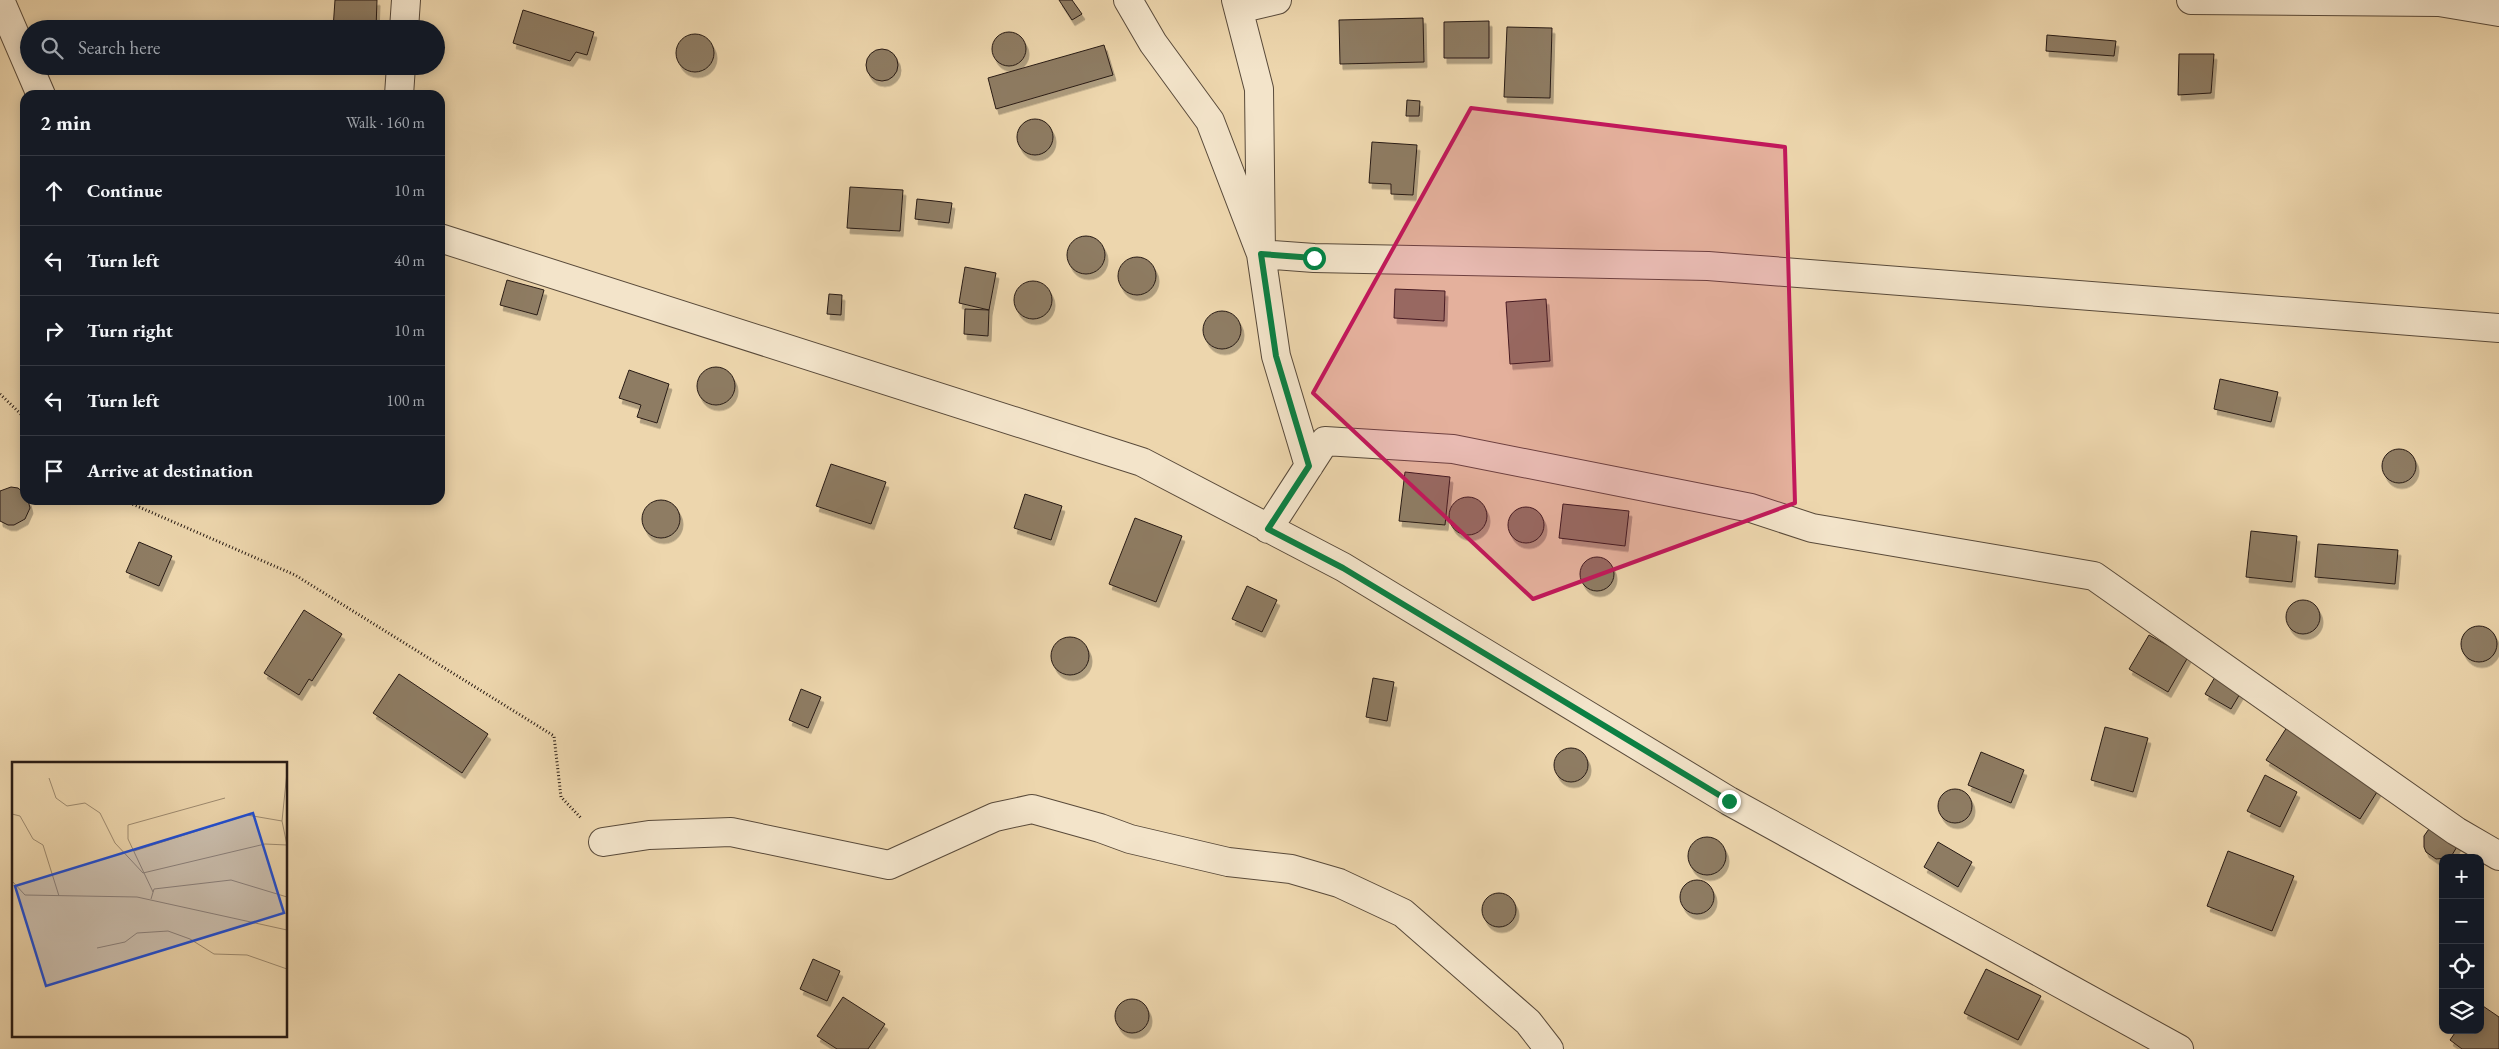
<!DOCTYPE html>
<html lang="en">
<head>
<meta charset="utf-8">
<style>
	:root { --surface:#171b24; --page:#242831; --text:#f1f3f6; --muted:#9ea1a6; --line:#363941 }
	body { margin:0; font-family:"EB Garamond",serif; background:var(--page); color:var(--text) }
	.controls { position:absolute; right:15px; bottom:15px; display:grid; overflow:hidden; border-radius:10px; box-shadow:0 2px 12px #0003 }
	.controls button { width:45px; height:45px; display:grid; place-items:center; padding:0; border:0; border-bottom:1px solid var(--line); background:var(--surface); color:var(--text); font:25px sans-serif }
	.stop { position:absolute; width:15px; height:15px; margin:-11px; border:4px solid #0b8043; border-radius:50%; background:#fff }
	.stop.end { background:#0b8043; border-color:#fff; box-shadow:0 1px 5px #0008 }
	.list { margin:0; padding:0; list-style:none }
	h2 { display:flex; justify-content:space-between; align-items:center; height:65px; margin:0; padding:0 20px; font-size:21px }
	h2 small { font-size:16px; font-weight:400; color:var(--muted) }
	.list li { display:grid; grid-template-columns:32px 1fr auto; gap:15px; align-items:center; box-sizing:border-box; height:70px; padding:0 20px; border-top:1px solid var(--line) }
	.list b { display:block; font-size:19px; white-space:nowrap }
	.list em { font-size:16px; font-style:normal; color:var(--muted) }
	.icon { flex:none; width:28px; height:28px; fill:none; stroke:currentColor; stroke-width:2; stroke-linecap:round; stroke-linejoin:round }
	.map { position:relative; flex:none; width:2499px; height:1049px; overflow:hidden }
	.search { position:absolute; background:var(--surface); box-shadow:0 2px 12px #0003; left:20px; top:20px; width:425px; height:55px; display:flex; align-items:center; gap:12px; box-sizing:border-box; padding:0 18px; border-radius:28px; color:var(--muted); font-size:19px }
	.panel { position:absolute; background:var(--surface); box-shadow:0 2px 12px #0003; left:20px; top:90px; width:425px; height:415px; border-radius:15px }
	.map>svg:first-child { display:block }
	.building { fill:#8e7c64; stroke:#281b14; filter:url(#shadow) }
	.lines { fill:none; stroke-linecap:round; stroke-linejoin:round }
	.street-casing { stroke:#594a3a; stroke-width:30 }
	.path { stroke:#281b14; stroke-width:3; stroke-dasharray:1 2.5; stroke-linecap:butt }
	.street { stroke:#f3e4ca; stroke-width:28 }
	.route { stroke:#0b8043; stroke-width:6 }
	.marked { fill:#c2185b; fill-opacity:0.2; stroke:#c2185b; stroke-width:4; stroke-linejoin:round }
	.inset-road { fill:none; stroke:#9e8b70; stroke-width:1 }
	.view { fill:#1d4ed8; fill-opacity:0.15; stroke:#1d4ed8; stroke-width:2.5 }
	.inset-edge { fill:none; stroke:#281b14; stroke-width:2.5 }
</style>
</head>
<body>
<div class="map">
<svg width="2499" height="1049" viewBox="0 0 2499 1049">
	<defs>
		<filter id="shadow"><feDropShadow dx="3" dy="5.5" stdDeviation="0" flood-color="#0004"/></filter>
	</defs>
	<rect width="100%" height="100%" fill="#edd6ad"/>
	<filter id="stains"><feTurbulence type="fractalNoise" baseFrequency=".004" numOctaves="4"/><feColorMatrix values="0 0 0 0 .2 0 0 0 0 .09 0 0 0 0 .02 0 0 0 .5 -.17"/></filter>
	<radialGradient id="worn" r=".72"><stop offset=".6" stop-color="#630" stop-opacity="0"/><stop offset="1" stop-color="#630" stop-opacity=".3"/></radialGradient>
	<path class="building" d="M335 0H377L376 29H333Z
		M1059 0H1072L1082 14 1072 20Z
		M523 10 594 32 587 55 576 52 570 61 513 43Z
		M1423 18 1424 62 1340 64 1339 20Z
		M1489 21V58H1444V22Z
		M1507 27 1552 28 1550 98 1504 97Z
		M992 49a17 17 0 1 1 34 0a17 17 0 1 1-34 0Z
		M676 53a19 19 0 1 1 38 0a19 19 0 1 1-38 0Z
		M2047 35 2116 41 2114 56 2046 51Z
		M1104 45 1113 75 996 109 988 78Z
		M866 65a16 16 0 1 1 32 0a16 16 0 1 1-32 0Z
		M2179 54H2214L2211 93 2178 95Z
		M1407 100 1420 101 1419 116H1406Z
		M1017 137a18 18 0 1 1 36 0a18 18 0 1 1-36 0Z
		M1372 142 1417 145 1413 195 1391 194V184L1369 183Z
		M850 187 903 190 900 231 847 228Z
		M917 199 952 203 949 223 915 219Z
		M1067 255a19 19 0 1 1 38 0a19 19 0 1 1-38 0Z
		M1118 276a19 19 0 1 1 38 0a19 19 0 1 1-38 0Z
		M965 267 996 273 989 310 959 303Z
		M507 280 544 290 537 315 500 305Z
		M1014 300a19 19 0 1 1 38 0a19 19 0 1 1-38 0Z
		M1395 289 1445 291 1444 321 1394 318Z
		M829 294 842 295 841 315 827 314Z
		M1546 299 1550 361 1510 364 1506 302Z
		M965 309 989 310 988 336 964 334Z
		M1203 330a19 19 0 1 1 38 0a19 19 0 1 1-38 0Z
		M697 386a19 19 0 1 1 38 0a19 19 0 1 1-38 0Z
		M629 370 669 384 657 423 637 417 641 405 619 398Z
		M2220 379 2278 392 2271 422 2214 409Z
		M2382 466a17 17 0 1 1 34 0a17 17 0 1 1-34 0Z
		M831 464 886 482 871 524 816 506Z
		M1405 472 1450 477 1445 525 1399 521Z
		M11 487 18 488 25 494V500H28L30 508 25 519 14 525H8L0 521V491Z
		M1025 494 1062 506 1051 540 1014 528Z
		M1449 516a19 19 0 1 1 38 0a19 19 0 1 1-38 0Z
		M642 519a19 19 0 1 1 38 0a19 19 0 1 1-38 0Z
		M1563 504 1629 511 1625 546 1559 538Z
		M1508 525a18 18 0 1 1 36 0a18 18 0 1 1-36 0Z
		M1135 518 1182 536 1156 602 1109 584Z
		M2251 531 2297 536 2292 582 2246 577Z
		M139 542 172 556 159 586 126 572Z
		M2318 544 2398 550 2395 584 2315 577Z
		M1580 574a17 17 0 1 1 34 0a17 17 0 1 1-34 0Z
		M1247 586 1277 600 1262 632 1232 619Z
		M2286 617a17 17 0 1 1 34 0a17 17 0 1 1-34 0Z
		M304 610 342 634 312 681 309 679 299 695 264 673Z
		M2461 644a18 18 0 1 1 36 0a18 18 0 1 1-36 0Z
		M2149 635 2188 657 2168 692 2129 669Z
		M1051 656a19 19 0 1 1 38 0a19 19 0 1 1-38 0Z
		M2218 672 2244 687 2231 709 2205 694Z
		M399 674 488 734 462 773 373 713Z
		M1373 678 1394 682 1387 721 1366 717Z
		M801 689 821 697 808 728 789 720Z
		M2289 724 2382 784 2360 819 2266 760Z
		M2105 727 2148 738 2133 792 2091 780Z
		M1554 765a17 17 0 1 1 34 0a17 17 0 1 1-34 0Z
		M1981 752 2024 770 2011 803 1968 785Z
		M2265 775 2297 792 2280 827 2247 811Z
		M1938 806a17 17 0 1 1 34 0a17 17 0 1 1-34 0Z
		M2431 826 2458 845 2452 855 2447 858 2436 859 2426 852 2424 847V836Z
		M1688 856a19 19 0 1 1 38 0a19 19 0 1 1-38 0Z
		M1938 842 1972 862 1958 887 1924 867Z
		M2228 851 2294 876 2272 931 2207 906Z
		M1680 897a17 17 0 1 1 34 0a17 17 0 1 1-34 0Z
		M1482 910a17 17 0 1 1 34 0a17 17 0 1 1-34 0Z
		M813 959 840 971 827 1001 800 989Z
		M1986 969 2041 996 2018 1040 1964 1013Z
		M843 997 885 1024 868 1049H837L817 1036Z
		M1115 1016a17 17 0 1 1 34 0a17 17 0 1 1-34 0Z
		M2480 1004 2499 1017V1049H2462L2450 1040 2457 1030H2480Z"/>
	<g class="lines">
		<g class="street-casing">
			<path id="street" d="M0 0 41 95
				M1128 0 1153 43 1210 121 1261 254 1314 258 1708 266 2499 328
				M1236 0 1259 89 1261 254 1276 356 1309 466
				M2191 0 2439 2 2499 12
				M1239 9 1277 0
				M404 29 406 0
				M399 95 401 66
				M440 238 1142 462 1343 567 1729 801 2179 1049
				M1268 529 1325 441 1453 449 1751 508 1812 528 2094 576 2456 831 2499 856
				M603 842 649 835 731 832 889 865 995 817 1032 809 1100 828 1130 839 1228 862 1291 869 1339 883 1403 913 1528 1022 1549 1049"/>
		</g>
		<path class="path" d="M0 394 25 418
			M123 500 295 575 554 736 561 797 581 818"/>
		<use href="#street" class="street"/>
	</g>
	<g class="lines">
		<path class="route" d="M1314 258 1261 254 1276 356 1309 466 1268 529 1343 568 1729 801"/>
	</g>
	<path class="marked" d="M1471 108 1785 147 1795 503 1533 599 1313 393Z"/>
	<g transform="translate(12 762)">
		<rect width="275" height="275" fill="#edd6ad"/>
		<path class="inset-road" d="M37 16 44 36 55 44 73 41 88 51 103 81 131 111 253 82 275 83V110M0 52 8 54 21 77 31 83 47 134M275 83 270 59 275 10M122 89 235 53 270 59M0 119 13 133 125 135 275 168M141 130 116 77V63L213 36M139 137 142 127 219 118 275 135M85 186 113 180 125 171 156 169 178 177 202 192 235 193 275 207"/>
		<path class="view" d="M241 51 272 151 34 224 3 124Z"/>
		<rect width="275" height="275" class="inset-edge"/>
	</g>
	<rect width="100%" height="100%" filter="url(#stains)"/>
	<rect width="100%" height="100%" fill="url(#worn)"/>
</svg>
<div class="controls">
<button>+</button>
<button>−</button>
<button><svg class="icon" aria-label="locate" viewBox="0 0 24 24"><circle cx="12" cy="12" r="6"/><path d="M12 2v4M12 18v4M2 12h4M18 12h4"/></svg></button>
<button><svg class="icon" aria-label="layers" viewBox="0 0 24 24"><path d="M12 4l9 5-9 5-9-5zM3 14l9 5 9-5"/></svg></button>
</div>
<div class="stop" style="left:1314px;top:258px"></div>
<div class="stop end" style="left:1729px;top:801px"></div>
<div class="search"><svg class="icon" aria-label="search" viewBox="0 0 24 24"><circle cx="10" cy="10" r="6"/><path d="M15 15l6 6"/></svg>Search here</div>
<section class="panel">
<h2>2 min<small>Walk · 160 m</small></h2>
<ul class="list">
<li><svg class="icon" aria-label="ahead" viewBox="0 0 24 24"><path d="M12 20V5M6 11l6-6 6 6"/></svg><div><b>Continue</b></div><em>10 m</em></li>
<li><svg class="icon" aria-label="left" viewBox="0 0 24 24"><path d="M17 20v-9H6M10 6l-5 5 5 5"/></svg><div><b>Turn left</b></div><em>40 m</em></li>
<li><svg class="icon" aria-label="right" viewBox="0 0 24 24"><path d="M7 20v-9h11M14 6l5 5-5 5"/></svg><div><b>Turn right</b></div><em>10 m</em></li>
<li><svg class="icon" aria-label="left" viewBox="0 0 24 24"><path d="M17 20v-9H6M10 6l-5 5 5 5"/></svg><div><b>Turn left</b></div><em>100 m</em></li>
<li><svg class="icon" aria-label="arrive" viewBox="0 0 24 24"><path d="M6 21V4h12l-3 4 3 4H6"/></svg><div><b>Arrive at destination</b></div></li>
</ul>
</section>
</div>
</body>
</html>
